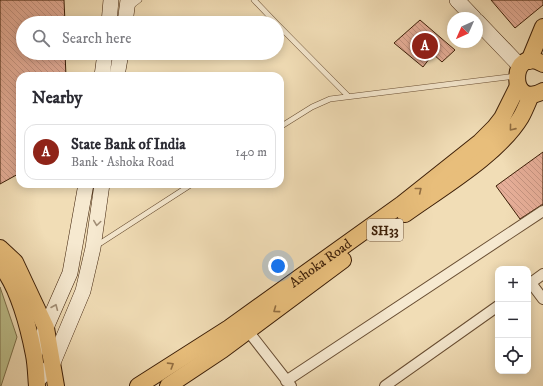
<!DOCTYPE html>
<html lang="en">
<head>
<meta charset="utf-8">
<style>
	:root { --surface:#fff; --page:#f7f7f7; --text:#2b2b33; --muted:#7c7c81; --line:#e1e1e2; --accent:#8f2418 }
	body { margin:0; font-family:"IM FELL DW Pica",serif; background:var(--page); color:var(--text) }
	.controls { position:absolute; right:12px; bottom:12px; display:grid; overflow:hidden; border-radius:8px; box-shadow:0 2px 10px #0003 }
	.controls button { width:36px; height:36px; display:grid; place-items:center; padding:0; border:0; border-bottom:1px solid var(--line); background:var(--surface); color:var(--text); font:20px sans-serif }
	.compass { position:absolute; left:447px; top:12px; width:36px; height:36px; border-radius:50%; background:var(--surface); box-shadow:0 2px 10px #0003; rotate:225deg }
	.you { position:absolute; left:278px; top:266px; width:14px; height:14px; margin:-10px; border:3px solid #fff; border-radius:50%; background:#1a73e8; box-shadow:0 0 0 6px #1a73e833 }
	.badge { display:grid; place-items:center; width:26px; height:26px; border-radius:50%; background:var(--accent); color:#fff; font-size:13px; font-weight:700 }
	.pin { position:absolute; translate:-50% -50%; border:2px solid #fff; box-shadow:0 1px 4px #0006 }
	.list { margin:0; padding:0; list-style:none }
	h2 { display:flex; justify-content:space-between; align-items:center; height:52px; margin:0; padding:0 16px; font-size:17px }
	h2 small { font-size:13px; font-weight:400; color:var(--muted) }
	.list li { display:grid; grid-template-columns:26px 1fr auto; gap:12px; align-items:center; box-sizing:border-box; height:56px; margin:0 8px 8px; padding:0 8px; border:1px solid var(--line); border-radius:12px }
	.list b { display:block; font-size:15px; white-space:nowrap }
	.list p { margin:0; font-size:13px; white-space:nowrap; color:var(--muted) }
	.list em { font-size:13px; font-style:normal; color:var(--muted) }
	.icon { flex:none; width:22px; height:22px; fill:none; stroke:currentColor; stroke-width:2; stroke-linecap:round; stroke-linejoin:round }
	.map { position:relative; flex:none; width:543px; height:386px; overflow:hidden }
	.search { position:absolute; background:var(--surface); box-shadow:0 2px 10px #0003; left:16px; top:16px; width:268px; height:44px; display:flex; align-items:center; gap:10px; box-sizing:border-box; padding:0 14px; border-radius:22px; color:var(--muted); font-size:15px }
	.panel { position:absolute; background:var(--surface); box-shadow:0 2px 10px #0003; left:16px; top:72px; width:268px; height:116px; border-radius:12px }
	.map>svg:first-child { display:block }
	.green { fill:#bdc08c; stroke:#7c6f4a }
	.building { fill:url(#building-back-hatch); stroke:#3c1e07 }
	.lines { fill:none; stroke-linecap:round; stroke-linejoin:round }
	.service-casing { stroke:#694e33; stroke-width:6 }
	.minor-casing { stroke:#694e33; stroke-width:12 }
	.secondary-casing { stroke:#3c1e07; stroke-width:16 }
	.primary-casing { stroke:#3c1e07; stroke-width:18 }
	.service { stroke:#f6e9d0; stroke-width:5 }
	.minor { stroke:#f6e9d0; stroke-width:10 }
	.secondary { stroke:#f6e9d0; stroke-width:15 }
	.primary { stroke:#e8be7b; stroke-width:16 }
	.oneway { stroke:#926e41 }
	.oneway2 { stroke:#a28e76 }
	.labels { text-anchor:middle; stroke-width:4; stroke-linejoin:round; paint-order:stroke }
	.shield { fill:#f6e9d0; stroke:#745b43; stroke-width:1 }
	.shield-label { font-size:13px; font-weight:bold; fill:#3c1e07 }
	.street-label { font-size:14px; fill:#3c1e07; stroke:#f6e9d0 }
</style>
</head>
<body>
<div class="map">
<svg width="543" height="386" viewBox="0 0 543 386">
	<defs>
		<pattern id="building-back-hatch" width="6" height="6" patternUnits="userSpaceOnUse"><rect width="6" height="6" fill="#e6ae98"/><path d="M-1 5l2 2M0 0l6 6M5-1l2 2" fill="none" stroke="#c69582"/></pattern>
	</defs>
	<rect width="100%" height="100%" fill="#f1ddb6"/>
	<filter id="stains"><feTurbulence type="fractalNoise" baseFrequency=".005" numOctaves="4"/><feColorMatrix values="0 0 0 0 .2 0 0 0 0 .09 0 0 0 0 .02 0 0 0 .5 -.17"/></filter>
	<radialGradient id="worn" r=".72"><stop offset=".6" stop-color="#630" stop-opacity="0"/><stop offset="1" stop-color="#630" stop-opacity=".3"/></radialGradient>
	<path class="green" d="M0 287 17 337 1 386H0Z"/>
	<path class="building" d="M0 0H64L65 23H23V53H65L66 76H20V173L0 184Z
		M491 0H543V5L515 28Z
		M420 20 455 50 442 62 433 54 423 67 394 43Z
		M543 152V204L520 219 496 186Z"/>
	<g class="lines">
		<g class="service-casing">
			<path id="service" d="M254 0 276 23
				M130 7 139 0
				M277 24 348 96
				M280 127 312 107 330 99 516 76
				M96 246 192 184"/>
		</g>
		<g class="minor-casing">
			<path id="minor" d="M531 283 543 299
				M528 285 543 274
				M248 331 291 386
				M286 381 543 211
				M385 386 498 306"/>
		</g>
		<g class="secondary-casing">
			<path id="secondary" d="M457 0 474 18
				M477 21 520 66
				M109 23 111 0
				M125 23 128 0
				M102 76 105 53
				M117 76 121 53
				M34 355 70 273 86 184
				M37 381 52 365 83 291 93 248 102 184"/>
		</g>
		<g class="primary-casing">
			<g id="primary">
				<path d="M529 61 543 27"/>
				<path d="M543 64C510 43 507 111 543 91"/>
				<path d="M405 214C441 188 498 155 521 117 525 110 528 102 531 95"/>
				<path d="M0 248 15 262 46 328 56 386"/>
				<path d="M0 265C18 285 29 329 34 355 36 365 36 376 37 386"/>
				<path id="s1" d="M138 386 229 328 402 204 480 142 495 127 502 118 518 86"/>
				<path d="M168 386 222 350 343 260"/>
			</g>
		</g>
		<use href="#service" class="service"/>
		<use href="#minor" class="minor"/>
		<use href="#secondary" class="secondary"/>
		<use href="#primary" class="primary"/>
	</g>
	<defs><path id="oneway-chevron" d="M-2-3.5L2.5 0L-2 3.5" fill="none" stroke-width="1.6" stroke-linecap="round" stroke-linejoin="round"/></defs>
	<g class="oneway">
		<use href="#oneway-chevron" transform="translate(512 128) rotate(129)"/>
		<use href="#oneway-chevron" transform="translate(419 190) rotate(-39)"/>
		<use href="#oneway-chevron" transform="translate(276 310) rotate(144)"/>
		<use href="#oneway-chevron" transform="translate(171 365) rotate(-32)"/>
	</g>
	<g class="oneway2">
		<use href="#oneway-chevron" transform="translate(97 223) rotate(98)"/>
		<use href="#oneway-chevron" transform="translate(55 307) rotate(-67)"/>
	</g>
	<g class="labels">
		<rect class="shield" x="367" y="219" width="36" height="22" rx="3"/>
		<g class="shield-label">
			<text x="385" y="235">SH33</text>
		</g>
		<g class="street-label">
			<text dy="5" stroke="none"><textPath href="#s1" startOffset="220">Ashoka Road</textPath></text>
		</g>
	</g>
	<rect width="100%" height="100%" filter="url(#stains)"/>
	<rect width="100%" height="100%" fill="url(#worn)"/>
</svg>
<div class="controls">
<button>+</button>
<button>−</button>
<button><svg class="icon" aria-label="locate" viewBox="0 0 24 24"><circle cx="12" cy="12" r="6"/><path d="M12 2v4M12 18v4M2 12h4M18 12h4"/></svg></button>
</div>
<svg class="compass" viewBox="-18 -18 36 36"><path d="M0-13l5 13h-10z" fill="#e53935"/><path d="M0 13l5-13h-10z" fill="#7c7c81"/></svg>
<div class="you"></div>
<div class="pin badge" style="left:425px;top:46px">A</div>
<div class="search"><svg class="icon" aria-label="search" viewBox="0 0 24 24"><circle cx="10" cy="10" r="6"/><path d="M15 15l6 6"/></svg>Search here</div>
<section class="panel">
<h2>Nearby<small></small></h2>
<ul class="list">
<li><span class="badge">A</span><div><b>State Bank of India</b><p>Bank · Ashoka Road</p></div><em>140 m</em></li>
</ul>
</section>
</div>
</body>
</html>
